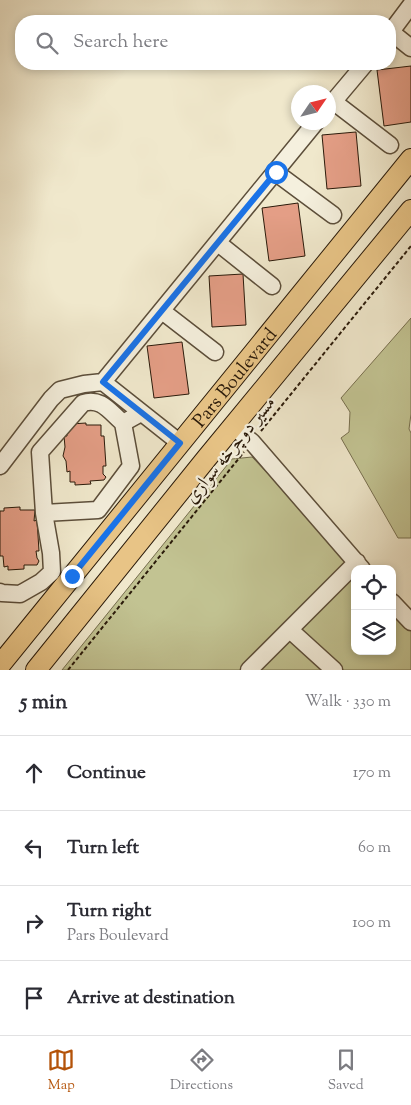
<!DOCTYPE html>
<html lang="en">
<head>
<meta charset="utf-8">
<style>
	:root { --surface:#fff; --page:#f2f2f3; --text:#2b2b33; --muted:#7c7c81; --line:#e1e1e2; --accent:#b45309 }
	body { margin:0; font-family:"Sorts Mill Goudy",Amiri,serif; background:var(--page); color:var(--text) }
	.controls { position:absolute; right:15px; bottom:15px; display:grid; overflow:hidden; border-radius:10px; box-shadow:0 2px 8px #0003 }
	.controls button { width:45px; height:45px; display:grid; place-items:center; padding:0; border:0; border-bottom:1px solid var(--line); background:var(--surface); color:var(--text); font:25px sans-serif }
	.compass { position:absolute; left:291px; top:85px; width:45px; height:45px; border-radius:50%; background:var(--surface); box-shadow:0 2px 8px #0003; rotate:55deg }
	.stop { position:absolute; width:15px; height:15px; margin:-11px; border:4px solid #1a73e8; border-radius:50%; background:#fff }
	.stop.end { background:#1a73e8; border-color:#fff; box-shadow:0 1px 5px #0008 }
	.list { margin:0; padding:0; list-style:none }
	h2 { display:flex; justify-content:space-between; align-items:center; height:65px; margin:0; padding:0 20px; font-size:21px }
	h2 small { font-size:16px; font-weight:400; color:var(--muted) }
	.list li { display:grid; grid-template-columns:32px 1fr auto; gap:15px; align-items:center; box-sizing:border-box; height:75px; padding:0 20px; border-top:1px solid var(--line) }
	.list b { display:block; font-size:19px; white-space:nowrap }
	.list p { margin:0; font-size:16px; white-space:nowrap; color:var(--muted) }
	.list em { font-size:16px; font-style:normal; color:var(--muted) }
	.icon { flex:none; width:28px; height:28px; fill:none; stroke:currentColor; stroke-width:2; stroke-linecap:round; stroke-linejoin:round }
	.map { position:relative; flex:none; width:411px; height:670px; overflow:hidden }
	.search { position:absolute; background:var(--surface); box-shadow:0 2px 8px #0003; left:15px; right:15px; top:15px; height:55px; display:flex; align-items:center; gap:12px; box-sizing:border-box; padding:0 18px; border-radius:20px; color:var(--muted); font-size:19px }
	.sheet { height:365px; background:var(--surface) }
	nav { display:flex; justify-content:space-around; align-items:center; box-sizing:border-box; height:70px; border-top:1px solid var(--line); background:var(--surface); font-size:14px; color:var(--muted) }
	nav a { display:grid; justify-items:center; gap:2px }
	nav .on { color:var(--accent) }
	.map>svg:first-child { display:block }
	.green { fill:#c2c392; stroke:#766e4e }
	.building { fill:#e49e86; stroke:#2a1a0a }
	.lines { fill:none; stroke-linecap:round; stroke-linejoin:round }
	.minor-casing { stroke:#5c4e3a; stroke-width:19 }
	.major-casing { stroke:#2a1a0a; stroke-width:22 }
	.path { stroke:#2a1a0a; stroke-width:2; stroke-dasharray:4 2.5; stroke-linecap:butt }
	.minor { stroke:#f5f0de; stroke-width:16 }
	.major { stroke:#e8c486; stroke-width:20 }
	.route { stroke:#1a73e8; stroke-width:6 }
	.labels { text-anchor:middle; stroke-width:4.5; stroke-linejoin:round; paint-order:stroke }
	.street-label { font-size:19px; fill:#2a1a0a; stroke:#f5f0de }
</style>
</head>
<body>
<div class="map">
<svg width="411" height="670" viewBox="0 0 411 670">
	<rect width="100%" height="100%" fill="#f0e8cc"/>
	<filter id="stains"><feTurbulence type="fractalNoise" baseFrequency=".004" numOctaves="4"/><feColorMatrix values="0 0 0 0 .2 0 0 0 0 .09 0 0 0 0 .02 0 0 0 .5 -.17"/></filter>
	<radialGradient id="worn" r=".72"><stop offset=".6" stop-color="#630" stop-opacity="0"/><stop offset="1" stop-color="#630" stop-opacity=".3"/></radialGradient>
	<path class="green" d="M411 318V414L409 429 411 433V538H398L341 438 349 432 350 412 341 398Z
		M252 457 359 569H355V651H392V604L411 624V670H62L232 459Z"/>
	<path class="building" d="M411 66V122L384 126 377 70Z
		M356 132 361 186 327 189 322 135Z
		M298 203 305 256 269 261 262 208Z
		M243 274 246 325 212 327 209 276Z
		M182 342 189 394 154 398 147 346Z
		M86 423V425H101V436H104L106 466H103V474L106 477 104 480 90 481 91 484 75 485V482H70V471L67 472 66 461 63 456 65 447 64 436H67L66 426 71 424Z
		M20 507V510H35L34 521 37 520 39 551H36L37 558 39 561 37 565H24V569L8 570V566L4 567 3 556H0V511H4V508Z"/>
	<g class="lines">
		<g class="minor-casing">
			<path id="minor" d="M391 32 411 48
				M390 33 411 5
				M334 102 390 145
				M328 108 365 64
				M275 172 333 215
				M218 243 272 286
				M162 311 215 352
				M103 382 180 443
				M123 423C110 412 101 397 83 403L40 452 44 513 98 510 131 466 123 423 141 413
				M234 427 252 442 362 569
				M0 466 51 399 60 390 84 384 103 382 316 122
				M0 592 2 593 20 594 41 582 52 572 51 553 44 513
				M392 602 411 622
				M290 630 334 670
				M249 670 357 562"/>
		</g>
		<g class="major-casing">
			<g id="major">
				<path id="s1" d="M0 665 411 159"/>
				<path d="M36 670 206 459 411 210"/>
			</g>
		</g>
		<path class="path" d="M261 431 411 246
			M68 670 244 452"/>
		<use href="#minor" class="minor"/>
		<use href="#major" class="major"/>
	</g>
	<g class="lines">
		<path class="route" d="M72 576 180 443 103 382 276 172"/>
	</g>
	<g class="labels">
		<g class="street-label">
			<text dy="7" stroke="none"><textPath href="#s1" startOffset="371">Pars Boulevard</textPath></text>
			<text transform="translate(229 449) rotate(-51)" y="7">مسیر دوچرخه سواری</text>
		</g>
	</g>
	<rect width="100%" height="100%" filter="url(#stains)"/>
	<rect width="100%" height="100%" fill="url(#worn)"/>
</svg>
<div class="controls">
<button><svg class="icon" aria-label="locate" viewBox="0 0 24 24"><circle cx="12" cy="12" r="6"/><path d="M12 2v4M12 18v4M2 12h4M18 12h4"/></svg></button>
<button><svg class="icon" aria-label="layers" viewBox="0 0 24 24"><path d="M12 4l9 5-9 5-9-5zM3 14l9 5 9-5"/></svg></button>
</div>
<svg class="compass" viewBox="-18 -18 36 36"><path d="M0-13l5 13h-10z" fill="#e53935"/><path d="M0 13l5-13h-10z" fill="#7c7c81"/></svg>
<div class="stop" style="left:276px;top:172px"></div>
<div class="stop end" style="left:72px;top:576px"></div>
<div class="search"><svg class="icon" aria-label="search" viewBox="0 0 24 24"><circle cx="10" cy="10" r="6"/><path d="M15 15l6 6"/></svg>Search here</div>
</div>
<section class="sheet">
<h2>5 min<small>Walk · 330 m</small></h2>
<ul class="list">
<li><svg class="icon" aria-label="ahead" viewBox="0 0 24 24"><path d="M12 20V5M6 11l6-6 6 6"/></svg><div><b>Continue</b></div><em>170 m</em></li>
<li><svg class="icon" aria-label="left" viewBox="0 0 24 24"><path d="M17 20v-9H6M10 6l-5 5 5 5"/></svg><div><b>Turn left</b></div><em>60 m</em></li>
<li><svg class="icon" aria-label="right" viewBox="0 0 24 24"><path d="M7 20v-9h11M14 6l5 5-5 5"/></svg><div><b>Turn right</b><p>Pars Boulevard</p></div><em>100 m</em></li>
<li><svg class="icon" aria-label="arrive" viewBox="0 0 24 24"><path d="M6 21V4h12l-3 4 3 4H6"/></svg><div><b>Arrive at destination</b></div></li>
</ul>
</section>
<nav>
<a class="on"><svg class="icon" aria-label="map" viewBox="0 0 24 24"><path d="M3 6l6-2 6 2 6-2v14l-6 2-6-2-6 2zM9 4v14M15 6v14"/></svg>Map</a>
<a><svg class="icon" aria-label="directions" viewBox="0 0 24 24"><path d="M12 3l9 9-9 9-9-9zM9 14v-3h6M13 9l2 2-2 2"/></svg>Directions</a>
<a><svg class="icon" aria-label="saved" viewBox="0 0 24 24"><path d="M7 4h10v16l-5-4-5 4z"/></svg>Saved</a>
</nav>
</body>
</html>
